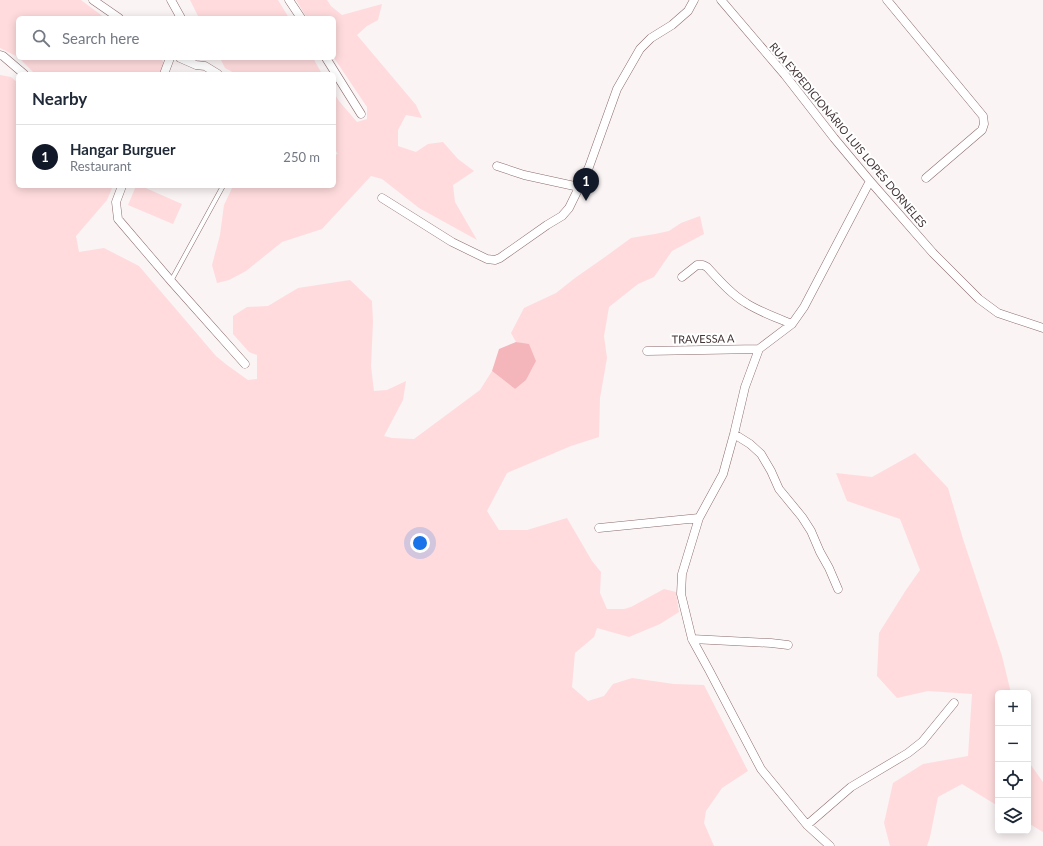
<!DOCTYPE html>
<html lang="en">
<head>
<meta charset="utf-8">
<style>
	:root { --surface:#fff; --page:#f2f2f3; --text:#1f2937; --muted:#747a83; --line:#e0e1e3; --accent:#111827 }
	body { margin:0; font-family:Lato,sans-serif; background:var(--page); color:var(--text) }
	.controls { position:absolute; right:12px; bottom:12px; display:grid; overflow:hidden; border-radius:6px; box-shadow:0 2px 10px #0003 }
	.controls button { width:36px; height:36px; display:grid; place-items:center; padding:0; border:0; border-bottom:1px solid var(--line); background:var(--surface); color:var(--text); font:20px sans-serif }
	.you { position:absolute; left:420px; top:543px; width:14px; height:14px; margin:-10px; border:3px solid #fff; border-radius:50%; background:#1a73e8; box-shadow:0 0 0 6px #1a73e833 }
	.badge { display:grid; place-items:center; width:26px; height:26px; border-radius:50%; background:var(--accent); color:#fff; font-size:13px; font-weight:700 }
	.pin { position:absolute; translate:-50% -33px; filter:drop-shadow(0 1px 2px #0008) }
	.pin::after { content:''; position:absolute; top:21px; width:14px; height:12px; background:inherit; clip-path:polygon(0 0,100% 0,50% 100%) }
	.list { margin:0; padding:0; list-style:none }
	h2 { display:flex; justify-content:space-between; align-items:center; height:52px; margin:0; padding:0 16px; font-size:17px }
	h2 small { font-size:13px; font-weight:400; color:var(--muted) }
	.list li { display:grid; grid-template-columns:26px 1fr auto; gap:12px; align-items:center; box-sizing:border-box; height:64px; padding:0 16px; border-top:1px solid var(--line) }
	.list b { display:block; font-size:15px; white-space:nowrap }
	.list p { margin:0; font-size:13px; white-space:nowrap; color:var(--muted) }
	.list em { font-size:13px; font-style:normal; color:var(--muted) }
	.icon { flex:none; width:22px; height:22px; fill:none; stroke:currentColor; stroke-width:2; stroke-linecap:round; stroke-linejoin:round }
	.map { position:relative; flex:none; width:1043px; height:846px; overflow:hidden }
	.search { position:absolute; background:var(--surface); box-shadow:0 2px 10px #0003; left:16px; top:16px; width:320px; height:44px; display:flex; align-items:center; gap:10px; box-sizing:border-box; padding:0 14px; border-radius:6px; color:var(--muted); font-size:15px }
	.panel { position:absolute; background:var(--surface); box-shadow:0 2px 10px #0003; left:16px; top:72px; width:320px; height:116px; border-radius:6px }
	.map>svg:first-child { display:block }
	.green { fill:#ffdbdd }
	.water { fill:#f4b6bb }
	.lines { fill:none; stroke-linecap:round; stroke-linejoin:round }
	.lane-casing { stroke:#8b6c6e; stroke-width:5 }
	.street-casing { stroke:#8b6c6e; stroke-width:9 }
	.lane { stroke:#fff; stroke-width:4 }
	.street { stroke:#fff; stroke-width:8 }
	.labels { text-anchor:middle; stroke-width:4; stroke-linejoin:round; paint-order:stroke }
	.street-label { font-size:11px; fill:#443637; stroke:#fff }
</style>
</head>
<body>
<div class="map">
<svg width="1043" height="846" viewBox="0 0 1043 846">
	<rect width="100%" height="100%" fill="#fbf4f4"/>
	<path class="green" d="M0 0H81L105 18H18V57L0 48Z
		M190 0H278L289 18H199Z
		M296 0H327L331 6 342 15 382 4 378 20 367 26 357 35 416 105 422 118 406 115 398 130V146L416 152 428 144 443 142 458 159 474 171 453 185 455 202 477 240 419 208 382 179 371 176 322 229 282 242 246 271 229 280 217 283 212 265 220 235 224 205 233 186H334V155L338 154 334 148V93L339 101 357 122 367 119V107L334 58V18H307Z
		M19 58H159L163 61 164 72 163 74H35Z
		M220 58H313L322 74H236L225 68Z
		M0 75 11 77 18 83V186H113L107 200 76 236 79 252 104 248 139 266 216 356 227 365 248 380 257 379V355L249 352 233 334V316L247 307 268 306 298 288 350 280 372 301 373 322 371 366 374 391 387 390 406 381 403 400 384 436 392 438 414 439 480 390 492 371 515 389 529 345 516 342 511 333 524 308 556 293 575 278 605 257 631 238 655 234 669 231 681 223 700 216 704 234 672 251 654 277 638 284 609 307 604 336 607 358 600 398 599 437 571 446 507 473 487 511 499 530H527L567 518 592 561 601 572 600 593 607 609H624L631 607 664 589 676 592 679 612 660 624 629 637 597 628 594 637 575 653 572 687 588 701 604 696 613 684 632 678 674 684 704 685 748 771 722 788 706 811 704 823 714 846H0Z
		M136 186H141L182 204 173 224 128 205Z
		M915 453 948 488 963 539 1002 656 1011 693H998V806L962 784 938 797 930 837 927 846H890L884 823 893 783 923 764 968 756 972 694 928 691 897 698 877 676 879 633 906 590 920 570 900 519 847 501 836 473 872 477Z
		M1028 761 1043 782V832L1028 823Z"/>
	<path class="water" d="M516 342 529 344 536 361 526 380 515 389 492 371 499 349Z"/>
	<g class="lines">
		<g class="lane-casing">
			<path id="lane" d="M171 281 223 186"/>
		</g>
		<g class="street-casing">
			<path id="street" d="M93 0 119 18
				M171 0 181 18
				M289 0 301 18
				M721 0 785 75 834 138 870 181 933 253 979 299 998 313 1043 328
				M887 0 983 116 984 124 982 130 926 178
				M0 55 3 56 24 74
				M180 58 196 65 205 66 218 74
				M326 58 361 114
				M164 74 170 58
				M497 166 524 175 579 187
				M122 186 116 202 118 219 171 281 245 364
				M382 198 452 242 487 259 495 260 500 258 547 225 562 216 569 208 589 167 617 89 640 49 651 38 672 25 688 11 694 0
				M682 277 697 265H703L707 267C719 280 731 294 746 303 760 312 777 318 792 324
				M647 351 759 349
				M734 434 750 444 761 454 771 471 779 489 802 517 811 531 820 552 829 568 838 589
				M599 528 699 518
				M692 639 771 643 788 645
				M807 825 851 787 908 753 922 742 954 703
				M830 846 807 825 761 769 709 670 692 639 681 594 682 574 699 518 723 474 734 434 745 387 759 349 792 324 804 307 870 181"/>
		</g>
		<use href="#lane" class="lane"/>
		<use href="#street" class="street"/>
	</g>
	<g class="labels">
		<g class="street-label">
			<text transform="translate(848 135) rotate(50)" y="4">RUA EXPEDICIONÁRIO LUIS LOPES DORNELES</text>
			<text transform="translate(703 339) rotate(-1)" y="4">TRAVESSA A</text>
		</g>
	</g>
</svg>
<div class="controls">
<button>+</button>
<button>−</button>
<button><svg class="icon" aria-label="locate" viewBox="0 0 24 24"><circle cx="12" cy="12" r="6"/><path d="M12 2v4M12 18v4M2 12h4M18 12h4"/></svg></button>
<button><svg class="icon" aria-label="layers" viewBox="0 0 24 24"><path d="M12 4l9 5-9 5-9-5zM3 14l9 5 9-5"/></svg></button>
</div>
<div class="you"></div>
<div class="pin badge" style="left:586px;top:201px">1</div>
<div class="search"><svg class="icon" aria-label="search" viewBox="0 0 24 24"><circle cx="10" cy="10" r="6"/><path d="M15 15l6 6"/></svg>Search here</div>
<section class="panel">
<h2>Nearby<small></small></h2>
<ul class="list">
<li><span class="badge">1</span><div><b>Hangar Burguer</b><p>Restaurant</p></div><em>250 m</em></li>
</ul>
</section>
</div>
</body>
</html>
